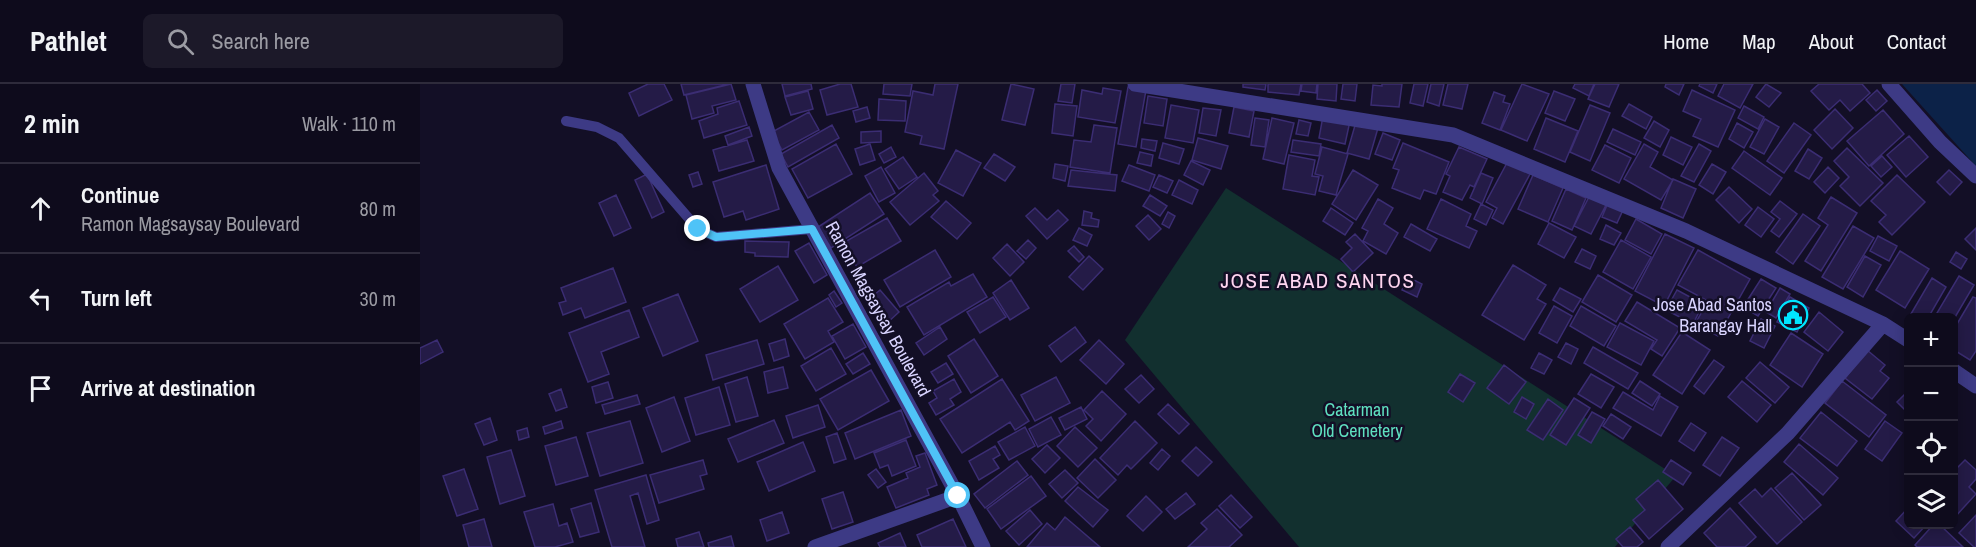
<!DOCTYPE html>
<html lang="en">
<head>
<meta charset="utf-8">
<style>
	:root { --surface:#0e0b1c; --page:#1c1929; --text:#f1f3f6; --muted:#9b9ba3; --line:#2e2b3b }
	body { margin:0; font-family:"Archivo Narrow",sans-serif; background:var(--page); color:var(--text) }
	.controls { position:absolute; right:18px; bottom:18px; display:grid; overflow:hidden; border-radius:9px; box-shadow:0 3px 15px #0003 }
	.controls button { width:54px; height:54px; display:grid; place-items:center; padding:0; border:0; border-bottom:2px solid var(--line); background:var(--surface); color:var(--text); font:30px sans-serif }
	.stop { position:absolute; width:18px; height:18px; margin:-14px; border:4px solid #4fc3f7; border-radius:50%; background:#fff }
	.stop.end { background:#4fc3f7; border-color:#fff; box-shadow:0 2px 6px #0008 }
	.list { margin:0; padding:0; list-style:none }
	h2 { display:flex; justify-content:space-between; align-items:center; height:78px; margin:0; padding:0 24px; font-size:26px }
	h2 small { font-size:20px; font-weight:400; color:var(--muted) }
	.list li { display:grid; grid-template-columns:39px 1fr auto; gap:18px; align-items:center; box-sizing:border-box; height:90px; padding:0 24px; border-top:2px solid var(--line) }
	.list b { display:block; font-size:22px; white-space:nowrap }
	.list p { margin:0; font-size:20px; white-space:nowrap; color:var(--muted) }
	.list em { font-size:20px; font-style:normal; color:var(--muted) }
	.icon { flex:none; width:33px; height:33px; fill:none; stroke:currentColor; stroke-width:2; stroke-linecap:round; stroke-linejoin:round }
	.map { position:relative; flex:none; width:1556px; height:463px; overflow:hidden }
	header { display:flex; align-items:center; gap:36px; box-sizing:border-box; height:84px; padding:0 30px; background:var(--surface); border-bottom:2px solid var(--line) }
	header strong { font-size:28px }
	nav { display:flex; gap:33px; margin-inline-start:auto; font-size:21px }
	.search { width:420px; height:54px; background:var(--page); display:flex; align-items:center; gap:15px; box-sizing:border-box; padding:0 21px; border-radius:9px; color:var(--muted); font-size:22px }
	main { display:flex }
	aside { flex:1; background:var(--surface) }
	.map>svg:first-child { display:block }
	.green { fill:#12302f }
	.water { fill:#0c2248 }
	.building { fill:#241b47; stroke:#3b2d73; stroke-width:1.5 }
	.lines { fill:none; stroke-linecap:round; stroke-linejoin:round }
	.service { stroke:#3d3a85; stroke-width:10 }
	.minor { stroke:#3d3a85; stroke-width:15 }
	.route { stroke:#4fc3f7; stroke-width:8 }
	.labels { text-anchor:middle; stroke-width:5; stroke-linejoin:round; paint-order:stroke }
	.poi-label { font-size:18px; fill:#d9d4ff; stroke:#130f26; text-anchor:end }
	.street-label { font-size:18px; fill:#d9d4ff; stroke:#130f26 }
	.park-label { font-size:18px; fill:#5fe0c0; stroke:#130f26 }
	.quarter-label { font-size:21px; letter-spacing:1.5px; fill:#ffd6f0; stroke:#130f26 }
</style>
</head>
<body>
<header>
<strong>Pathlet</strong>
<div class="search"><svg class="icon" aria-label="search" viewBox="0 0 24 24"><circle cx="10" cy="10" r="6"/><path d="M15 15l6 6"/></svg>Search here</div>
<nav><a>Home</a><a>Map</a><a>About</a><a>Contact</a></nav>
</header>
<main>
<aside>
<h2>2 min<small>Walk · 110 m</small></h2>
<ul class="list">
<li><svg class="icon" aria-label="ahead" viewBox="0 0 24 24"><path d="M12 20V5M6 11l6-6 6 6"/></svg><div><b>Continue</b><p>Ramon Magsaysay Boulevard</p></div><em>80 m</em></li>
<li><svg class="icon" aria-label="left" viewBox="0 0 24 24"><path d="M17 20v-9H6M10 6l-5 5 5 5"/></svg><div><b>Turn left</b></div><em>30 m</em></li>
<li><svg class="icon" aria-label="arrive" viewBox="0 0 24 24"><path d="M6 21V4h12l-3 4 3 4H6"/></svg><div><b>Arrive at destination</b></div></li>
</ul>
</aside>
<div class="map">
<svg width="1556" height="463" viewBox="0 0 1556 463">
	<rect width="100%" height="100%" fill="#130f26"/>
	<path class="green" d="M806 104 1256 392 1195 463H879L705 256Z"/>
	<path class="water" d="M1482 0H1556V82Z"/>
	<path class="building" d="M228 0H244L252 16 219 32 209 9Z
		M261 0H309L264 11Z
		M311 0 316 16 292 22 294 29 272 35 266 11Z
		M362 0H391L392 5 365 12Z
		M420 0H431L438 23 407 31 400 6Z
		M464 0H492L490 12 463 10Z
		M515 0H538L524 65 500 60 502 52 485 48 493 7 513 11Z
		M591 0 614 5 605 41 582 36Z
		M641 0H655L652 19 638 17Z
		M823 0H846L845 6 823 3Z
		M848 0H881L879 11 848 8Z
		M882 0H897L896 9 881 7Z
		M898 0H917L916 17 897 15Z
		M923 0H937L935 17 921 15Z
		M962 0H982L979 23 951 21 953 1 962 2Z
		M994 0H1008L1003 22 990 19Z
		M1011 0H1024L1019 22 1007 18Z
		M1028 0H1048L1042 25 1023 21Z
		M1102 0 1129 10 1107 57 1081 46Z
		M1155 0H1174L1169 12 1153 4Z
		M1175 0H1199L1189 23 1168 15Z
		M1246 0H1264L1259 11 1245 3Z
		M1280 0H1297L1293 9 1279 2Z
		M1304 0H1333L1320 24 1298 12Z
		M1346 0 1361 9 1349 23 1336 13Z
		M1399 0H1442L1450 9 1430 27 1420 16 1409 26 1391 7Z
		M708 3 726 6 716 63 698 60Z
		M683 4 701 7 695 39 658 33 662 6 682 10Z
		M1272 6 1315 26 1298 63 1273 52 1281 35 1263 27Z
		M1457 6 1467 17 1456 27 1446 16Z
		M388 7 393 25 371 31 365 13Z
		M1134 7 1155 15 1145 37 1125 29Z
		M1074 8 1085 12 1083 18 1090 20 1080 46 1062 39Z
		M728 12 747 15 743 42 724 39Z
		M459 15 486 17 485 37 458 36Z
		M319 17 327 41 284 54 279 37 298 30 297 24Z
		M635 20 657 22 653 52 632 49Z
		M1209 20 1232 33 1226 45 1202 32Z
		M751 21 779 26 773 59 745 54Z
		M1170 21 1190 29 1170 77 1150 68Z
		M1324 22 1344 33 1338 45 1318 34Z
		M447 23 450 34 436 38 433 27Z
		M814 23 834 27 829 53 809 49Z
		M783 24 801 26 796 52 779 49Z
		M1415 25 1433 44 1412 65 1394 46Z
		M1463 26 1484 50 1449 82 1427 57Z
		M389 28 399 46 362 66 352 48Z
		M903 32 930 37 925 60 899 54Z
		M835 34 849 36 845 63 831 61Z
		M852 34 874 39 864 80 843 75Z
		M1126 34 1158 47 1145 78 1114 65Z
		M1345 35 1359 43 1344 70 1330 63Z
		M879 36 891 39 888 52 876 50Z
		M1234 37 1249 46 1240 63 1224 54Z
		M936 38 958 44 949 75 927 69Z
		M1317 39 1333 48 1324 64 1309 55Z
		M1374 39 1391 51 1364 89 1347 77Z
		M412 41 419 54 368 83 361 70Z
		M674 41 697 44 690 89 650 83 654 56 671 58Z
		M329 43 332 52 308 61 305 52Z
		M1193 45 1221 58 1215 71 1187 58Z
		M461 47V58L441 59V48Z
		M963 49 980 56 972 76 955 70Z
		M1489 52 1508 73 1486 93 1467 71Z
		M1251 53 1272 63 1263 81 1243 71Z
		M778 54 808 62 801 85 772 76Z
		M722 55 737 57 735 67 721 64Z
		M327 56 334 77 299 87 293 66Z
		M873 56 901 60 899 72 871 68Z
		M743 59 764 65 759 80 739 74Z
		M983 59 1029 78 1016 110 1004 106 1000 115 972 104 979 86 973 84Z
		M416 60 432 90 388 114 372 85Z
		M450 60 455 76 440 81 435 65Z
		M1224 60 1238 68 1230 83 1253 96 1241 116 1204 95Z
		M1279 60 1291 67 1274 98 1261 92Z
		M1185 61 1211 74 1199 99 1172 86Z
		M471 63 476 73 464 79 459 70Z
		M902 63 928 70 916 111 899 107 903 92 895 90Z
		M1039 63 1067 75 1054 103 1050 101 1042 116 1023 108 1030 92 1026 90Z
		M1427 64 1463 99 1440 122 1420 102 1429 93 1414 77Z
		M1388 65 1402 74 1389 95 1375 87Z
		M536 66 561 79 543 112 518 99Z
		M1324 67 1362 94 1350 111 1312 84Z
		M720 68 733 71 731 82 717 79Z
		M574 70 595 83 585 97 564 84Z
		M869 71 895 76 892 92 899 93 895 111 863 105Z
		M1462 72 1472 83 1461 93 1451 82Z
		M483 73 497 93 479 105 465 85Z
		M771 77 790 86 783 101 764 91Z
		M1088 77 1110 90 1083 140 1072 134 1077 124 1066 118Z
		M635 80 648 82 645 97 633 94Z
		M1292 80 1306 88 1293 110 1279 101Z
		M346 81 359 125 326 136 323 127 304 133 293 98Z
		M709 81 735 91 729 107 702 97Z
		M461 83 475 109 459 118 445 92Z
		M1408 83 1419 94 1405 109 1394 98Z
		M651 86 697 91 695 107 648 102Z
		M933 86 958 101 936 136 912 120Z
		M1529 86 1542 98 1530 111 1517 98Z
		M278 88 282 100 273 103 269 91Z
		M504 89 518 107 513 111 519 117 490 141 470 118Z
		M1061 89 1073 94 1062 120 1050 114Z
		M227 90 244 128 232 134 215 96Z
		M739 91 753 97 747 109 733 103Z
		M1113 91 1143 104 1128 138 1098 125Z
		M1477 91 1505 118 1472 151 1459 138 1466 131 1451 117Z
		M1253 95 1276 105 1263 134 1241 124Z
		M759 96 778 106 772 120 752 111Z
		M1309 103 1332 125 1319 139 1296 116Z
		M1146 105 1166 114 1152 146 1132 137Z
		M450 109 464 130 411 164 398 143Z
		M196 111 211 144 194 152 179 119Z
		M730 111 747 122 740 132 723 122Z
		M1169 113 1186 121 1171 150 1154 142Z
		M1411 113 1437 129 1401 187 1385 177 1408 141 1398 134Z
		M958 115 973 124 964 140 978 149 966 170 943 157 948 147 942 144Z
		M1021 115 1051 130 1046 142 1057 147 1049 164 1007 145Z
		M526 117 551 139 537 155 511 133Z
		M1360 117 1377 130 1359 153 1351 147 1360 135 1351 128Z
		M1188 119 1203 126 1197 139 1182 133Z
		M1061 120 1073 126 1066 141 1054 135Z
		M1338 123 1354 135 1341 153 1325 141Z
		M615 124 627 136 638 126 648 136 627 155 606 132Z
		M911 124 933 139 925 151 903 137Z
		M664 127 672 129 671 134 679 136 678 143 662 141Z
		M748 128 755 132 749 144 742 140Z
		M1383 130 1400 142 1373 180 1356 168Z
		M728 131 741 145 729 156 716 142Z
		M467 134 481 157 437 183 423 159Z
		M1216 135 1242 150 1231 170 1205 156Z
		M1129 139 1156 153 1144 174 1118 160Z
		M991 140 1017 155 1010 167 984 153Z
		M1186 141 1201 149 1194 161 1180 155Z
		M1433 142 1454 154 1423 205 1402 193Z
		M659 144 672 151 667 162 653 156Z
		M1556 144V166L1545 155Z
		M935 150 953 169 933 188 921 175 932 164 926 158Z
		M1245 150 1274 164 1244 222 1215 207Z
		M1458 152 1477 162 1469 177 1450 167Z
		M608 156 616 164 606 175 597 167Z
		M1201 156 1231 173 1213 205 1183 188Z
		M325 157 369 158 368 173 335 172V169L325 168Z
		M389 159 407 191 394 199 375 167Z
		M587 160 604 178 590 192 573 174Z
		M654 162 664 173 659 178 648 167Z
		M1162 165 1176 172 1170 185 1155 178Z
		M515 166 531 193 480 223 464 196Z
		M1278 166 1330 195 1298 252 1275 240 1288 217 1258 201Z
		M1480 167 1509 185 1485 224 1456 206Z
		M1536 168 1547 175 1541 185 1530 178Z
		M669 172 683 185 663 206 649 193Z
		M1445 172 1461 181 1443 213 1427 203Z
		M1093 181 1126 201 1117 215 1126 220 1104 256 1062 231Z
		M358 182 378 216 340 238 320 205Z
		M193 184 206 218 165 234 161 224 143 231 139 219 146 217 141 204Z
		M553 190 567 213 504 251 487 223 529 198 531 202Z
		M1178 191 1212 211 1196 238 1162 218Z
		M1539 192 1554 201 1534 235 1514 234Z
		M988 193 1002 200 997 213 982 206Z
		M1512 194 1526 203 1508 234 1488 235Z
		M1341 195 1356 204 1338 232 1323 223Z
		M591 196 609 224 590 236 573 209Z
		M1140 204 1161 215 1153 228 1133 216Z
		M1360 204 1370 210 1356 234 1346 228Z
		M460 206 479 228 467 239 447 217Z
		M1257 206 1283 220 1273 240 1246 226Z
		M414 207 422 219 416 223 409 211Z
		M258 210 278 257 243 272 223 224Z
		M573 213 586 233 560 249 547 228Z
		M1370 213 1389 224 1377 248 1357 238Z
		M1553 213 1556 214V267L1550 276 1534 266V245Z
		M408 214 423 238 408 247 414 258 385 275 364 240Z
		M1217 218 1260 244 1242 272 1231 265 1237 256 1205 237Z
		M1134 222 1152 232 1137 259 1119 249Z
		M1161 222 1196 242 1184 262 1150 242Z
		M209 226 219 253 181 268 189 290 168 298 149 249Z
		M1399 228 1423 248 1408 267 1384 248Z
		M1341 235 1355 242 1344 264 1330 257Z
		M1200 239 1234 257 1221 281 1187 263Z
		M433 240 446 263 425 275 412 252Z
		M520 243 527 255 504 271 496 259Z
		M655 243 666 258 641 278 629 262Z
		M1262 248 1290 266 1262 310 1233 291Z
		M1371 249 1403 270 1382 303 1350 281Z
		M365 255 369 272 354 277 349 260Z
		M554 255 578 292 551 309 528 272Z
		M17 256 23 268 0 280V264Z
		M337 256 344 280 293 296 286 271Z
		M679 256 704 280 686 300 660 276Z
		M1146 259 1158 265 1151 280 1138 273Z
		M1173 263 1218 289 1208 305 1164 279Z
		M411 264 426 290 396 307 381 282Z
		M1447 266 1465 281 1460 287 1469 294 1452 315 1425 294Z
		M443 269 450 280 433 290 426 280Z
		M1119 269 1132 276 1124 290 1111 284Z
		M1294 276 1304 283 1284 310 1274 302Z
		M1340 278 1369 303 1355 319 1326 294Z
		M526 279 533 290 518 299 511 288Z
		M1084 281 1106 298 1089 320 1067 304Z
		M363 283 368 304 348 309 344 288Z
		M451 286 469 317 418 346 400 315Z
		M1040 290 1055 299 1043 318 1028 308Z
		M1171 290 1194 303 1181 324 1158 310Z
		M721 291 734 305 719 319 705 305Z
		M327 293 338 332 316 338 305 300Z
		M636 293 650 319 615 337 601 311Z
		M534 295 541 308 530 315 534 321 516 331 509 319 517 314 513 307Z
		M582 295 609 337 595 346 590 338 542 369 520 335Z
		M1220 297 1240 310 1232 322 1212 309Z
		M1322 297 1351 321 1337 338 1308 313Z
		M1422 297 1466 331 1449 353 1405 319Z
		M188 298 193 314 176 319 172 303Z
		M299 303 310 341 276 351 265 314Z
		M141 305 147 323 136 327 129 310Z
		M682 307 706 330 681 357 666 342 673 335 664 326Z
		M1488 307V329L1477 318Z
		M1203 308 1233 326 1240 312 1258 323 1241 352 1193 324Z
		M217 311 220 320 185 330 182 321Z
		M254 313 270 357 242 368 226 324Z
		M1102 313 1114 320 1106 335 1094 328Z
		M1154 314 1170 324 1146 361 1130 351Z
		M1128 315 1143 326 1123 356 1107 346Z
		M748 320 769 340 759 350 738 330Z
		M398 321 405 343 373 354 366 332Z
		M661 323 667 335 645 346 639 334Z
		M481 326 491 352 435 375 425 349Z
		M1172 328 1185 335 1171 359 1158 351Z
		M1401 328 1437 357 1417 382 1380 354Z
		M1191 330 1211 343 1203 355 1183 342Z
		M631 333 641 351 618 363 609 345Z
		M70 334 77 356 64 361 55 340Z
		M354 336 364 359 318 378 308 355Z
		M141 337 143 344 125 350 123 343Z
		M210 337 223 379 180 392 167 349Z
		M715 337 737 359 711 385 707 381 698 391 680 374Z
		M1465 337 1482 349 1462 377 1445 365Z
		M1271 339 1286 349 1274 367 1259 357Z
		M605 343 615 362 589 376 578 358Z
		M655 343 677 364 658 383 637 362Z
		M107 344 109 353 99 356 97 347Z
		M417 349 426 375 414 379 406 353Z
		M156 353 168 392 136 401 125 362Z
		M1302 353 1319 364 1300 392 1283 381Z
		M486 356 496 382 472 392 468 381 460 384 454 369Z
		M383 358 395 387 349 407 337 378Z
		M1379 360 1418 394 1403 411 1364 378Z
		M627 361 640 374 625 389 612 375Z
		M575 362 580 371 573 375 579 384 559 396 549 377Z
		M776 363 792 378 778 392 762 377Z
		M742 365 750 372 738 386 730 379Z
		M91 366 105 412 80 420 67 373Z
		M505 369 517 401 507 405 509 411 476 424 467 403 488 394 486 389 500 383 496 372Z
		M675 375 696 396 678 414 657 394Z
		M283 376 287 390 280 392 284 405 239 419 230 391Z
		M1251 376 1271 389 1263 401 1243 388Z
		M1545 376 1556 386V395L1549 403 1556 410 1534 434V387Z
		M597 377 608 391 565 424 554 410Z
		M44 385 58 425 37 432 23 392Z
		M456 385 466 398 458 404 448 391Z
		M645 386 658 399 642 414 629 400Z
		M1372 389 1401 421 1384 436 1355 404Z
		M226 391 239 436 227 440 218 409 210 412 225 463H192L175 406Z
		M611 392 626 412 581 445 567 425Z
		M1238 396 1263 425 1229 455 1213 436 1225 426 1216 415Z
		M658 403 688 426 673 443 645 417Z
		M1351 404 1382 438 1357 460 1319 419 1335 405 1342 413Z
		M423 408 433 438 412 445 402 415Z
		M766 409 775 420 755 435 746 425Z
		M811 411 832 433 820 444 799 422Z
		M726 412 742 428 723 447 707 432Z
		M171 419 179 448 160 453 151 425Z
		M133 420 139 442 147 439 153 458 135 463H115L104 428Z
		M1310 424 1336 453 1325 463H1297L1284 449Z
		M1488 424V440H1507L1494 454 1476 437Z
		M797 425 822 451 809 463H768L787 445 781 439Z
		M610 426 622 440 599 461 586 447Z
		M362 428 369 449 347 457 340 436Z
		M1556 431V463H1554L1539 449Z
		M645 433 680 463H607L627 439 635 446Z
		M64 435 72 463H49L43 441Z
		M533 435 546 463H502L497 451Z
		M1514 440H1519L1543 463H1497L1495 461Z
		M1210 443 1223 458 1217 463H1203L1196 455Z
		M279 448 284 463H258L256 455Z
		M480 449 486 463H460L458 459Z
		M311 452 314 463H289L288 459Z"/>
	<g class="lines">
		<path class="service" d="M146 37 177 43 199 54 278 145 296 153 392 145"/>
		<path class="minor" d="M333 0 359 84 538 412 563 463
			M715 0 1033 51 1266 147 1463 240 1488 256
			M1469 0 1520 58 1556 92
			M1534 287 1556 302
			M395 463 538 412
			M1248 463 1368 349 1463 240"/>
	</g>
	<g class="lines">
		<path class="route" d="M278 145 296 153 392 145 538 412"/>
	</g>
	<defs>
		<g id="civic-ring" transform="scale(1.5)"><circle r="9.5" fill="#130f26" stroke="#00e5ff" stroke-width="1.5"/><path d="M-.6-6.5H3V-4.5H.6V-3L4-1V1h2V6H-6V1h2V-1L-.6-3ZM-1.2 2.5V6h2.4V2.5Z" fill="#00e5ff"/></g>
	</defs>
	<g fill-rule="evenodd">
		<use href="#civic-ring" x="1373" y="231"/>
	</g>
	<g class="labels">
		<g class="poi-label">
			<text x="1352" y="227">Jose Abad Santos<tspan x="1352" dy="21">Barangay Hall</tspan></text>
		</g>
		<g class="street-label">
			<text transform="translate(458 225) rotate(61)" y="6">Ramon Magsaysay Boulevard</text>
		</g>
		<g class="park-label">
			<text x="937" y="332">Catarman<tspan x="937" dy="21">Old Cemetery</tspan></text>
		</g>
		<g class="quarter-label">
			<text x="898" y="204">JOSE ABAD SANTOS</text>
		</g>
	</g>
</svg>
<div class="controls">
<button>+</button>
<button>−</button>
<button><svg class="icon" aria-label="locate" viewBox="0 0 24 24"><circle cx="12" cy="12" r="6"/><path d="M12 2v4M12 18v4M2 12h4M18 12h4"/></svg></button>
<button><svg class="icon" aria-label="layers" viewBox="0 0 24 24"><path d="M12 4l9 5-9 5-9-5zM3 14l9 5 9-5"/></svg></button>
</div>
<div class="stop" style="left:538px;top:412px"></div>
<div class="stop end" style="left:278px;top:145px"></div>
</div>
</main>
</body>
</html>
